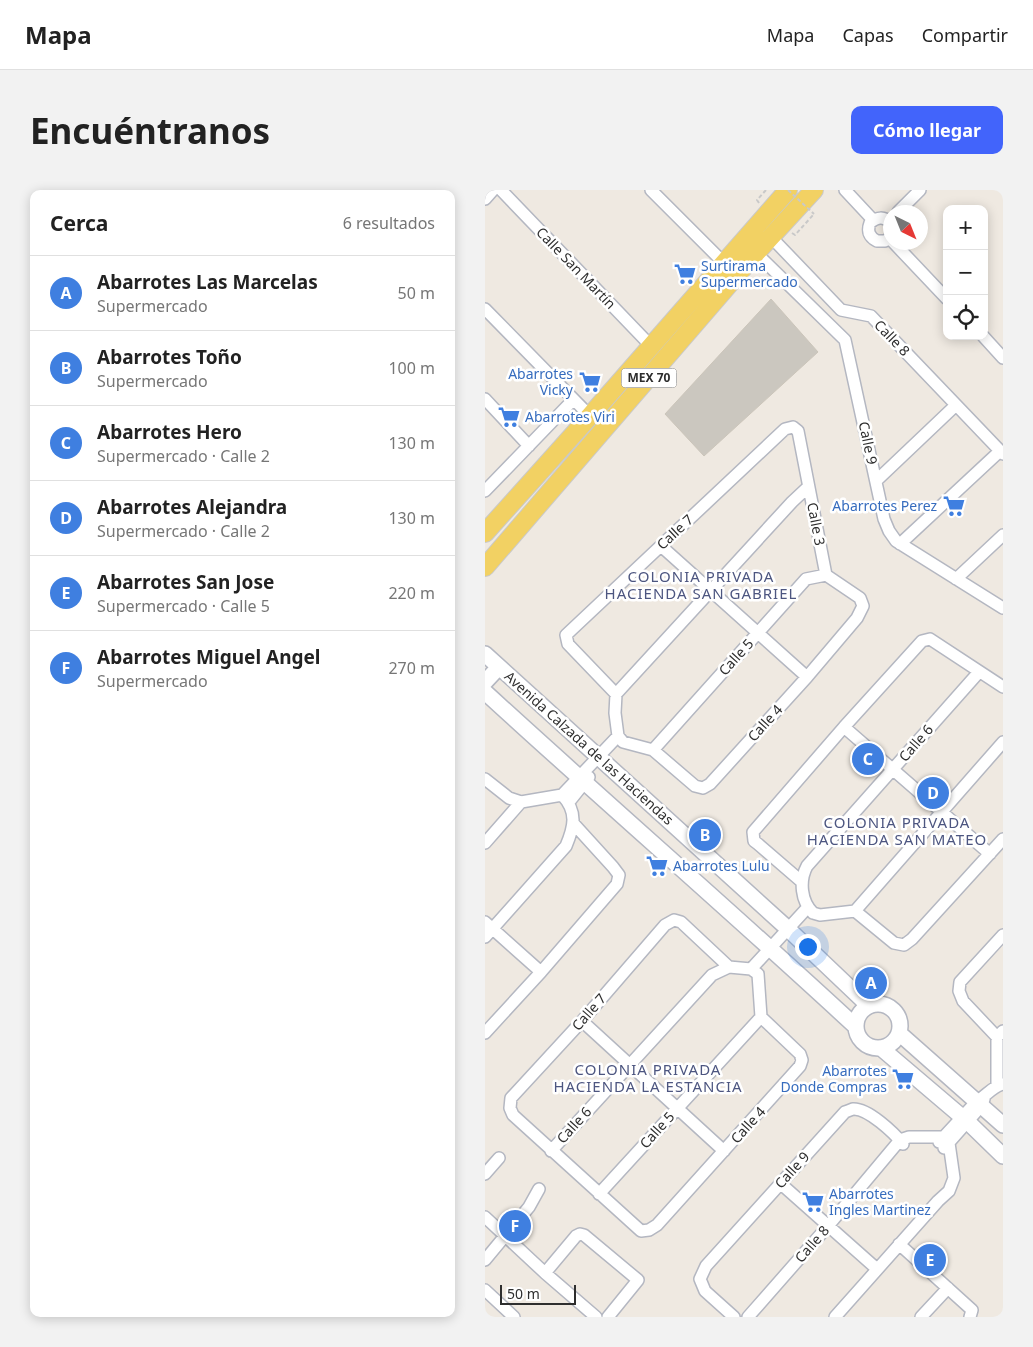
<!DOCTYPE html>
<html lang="es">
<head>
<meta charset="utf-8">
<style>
	:root { --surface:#fff; --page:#f2f2f2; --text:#222; --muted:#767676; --line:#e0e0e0; --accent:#4264fb }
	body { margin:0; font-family:"Noto Sans",sans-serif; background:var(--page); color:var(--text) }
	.controls { position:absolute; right:15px; top:15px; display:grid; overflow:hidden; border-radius:10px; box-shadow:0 2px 12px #0003 }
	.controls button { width:45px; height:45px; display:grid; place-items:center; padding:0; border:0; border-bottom:1px solid var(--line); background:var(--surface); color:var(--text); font:25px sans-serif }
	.compass { position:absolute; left:398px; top:15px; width:45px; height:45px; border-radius:50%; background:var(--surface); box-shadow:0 2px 12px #0003; rotate:137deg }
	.scale { position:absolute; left:15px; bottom:12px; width:76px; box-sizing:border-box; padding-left:5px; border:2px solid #2e2e2e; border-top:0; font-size:14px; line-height:18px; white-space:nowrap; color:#2e2e2e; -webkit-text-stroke:4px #fff; paint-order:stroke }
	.you { position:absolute; left:322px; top:756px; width:18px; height:18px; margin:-12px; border:4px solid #fff; border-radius:50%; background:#1a73e8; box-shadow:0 0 0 8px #1a73e833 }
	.badge { display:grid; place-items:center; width:32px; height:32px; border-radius:50%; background:var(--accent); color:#fff; font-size:16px; font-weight:700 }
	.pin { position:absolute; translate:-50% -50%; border:2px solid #fff; box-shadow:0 1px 5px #0006 }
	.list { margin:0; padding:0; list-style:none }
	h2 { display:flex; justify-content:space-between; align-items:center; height:65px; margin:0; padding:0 20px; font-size:21px }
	h2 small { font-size:16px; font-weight:400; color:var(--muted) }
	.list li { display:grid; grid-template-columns:32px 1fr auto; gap:15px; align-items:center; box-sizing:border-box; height:75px; padding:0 20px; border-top:1px solid var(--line) }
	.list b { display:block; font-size:19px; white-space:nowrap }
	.list p { margin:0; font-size:16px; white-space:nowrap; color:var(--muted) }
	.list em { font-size:16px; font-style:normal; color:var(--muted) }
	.icon { flex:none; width:28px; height:28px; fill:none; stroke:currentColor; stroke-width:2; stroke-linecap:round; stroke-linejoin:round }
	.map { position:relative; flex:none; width:518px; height:1127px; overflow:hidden; border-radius:10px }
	header { display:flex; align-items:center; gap:30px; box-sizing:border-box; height:70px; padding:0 25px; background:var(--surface); border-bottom:1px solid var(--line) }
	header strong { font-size:24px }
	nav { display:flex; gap:28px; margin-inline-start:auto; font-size:18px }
	.intro { display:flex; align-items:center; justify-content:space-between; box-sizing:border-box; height:120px; padding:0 30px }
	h1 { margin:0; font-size:35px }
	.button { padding:12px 22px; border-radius:10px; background:var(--accent); color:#fff; font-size:18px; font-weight:700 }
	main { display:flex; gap:30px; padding:0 30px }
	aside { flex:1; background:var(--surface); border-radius:10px; box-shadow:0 2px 12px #0003 }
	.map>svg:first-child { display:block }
	.building { fill:#cbc7bf; stroke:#cbc5ba }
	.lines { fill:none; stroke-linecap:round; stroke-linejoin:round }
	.street-casing { stroke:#b4b7c1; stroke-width:14 }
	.secondary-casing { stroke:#b4b7c1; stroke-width:18 }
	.primary-casing { stroke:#c9c9c9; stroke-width:20 }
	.path { stroke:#c9c9c9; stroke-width:2; stroke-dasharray:4 2.5; stroke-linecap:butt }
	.street { stroke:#fff; stroke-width:11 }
	.secondary { stroke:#fff; stroke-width:15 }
	.primary { stroke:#f2d163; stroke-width:18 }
	.path-bridge { stroke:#c9c9c9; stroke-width:2; stroke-dasharray:4 2.5; stroke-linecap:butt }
	.labels { text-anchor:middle; stroke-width:5; stroke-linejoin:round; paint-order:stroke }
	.shield { fill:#fff; stroke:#6d6d6d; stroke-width:1 }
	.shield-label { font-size:12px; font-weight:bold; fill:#2e2e2e }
	.shop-label { font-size:14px; fill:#366cbe; stroke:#fff; text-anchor:start }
	.street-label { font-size:14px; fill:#2e2e2e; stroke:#fff }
	.neighbourhood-label { font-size:15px; letter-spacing:1px; fill:#4d5680; stroke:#fff }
</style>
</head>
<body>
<header>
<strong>Mapa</strong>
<nav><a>Mapa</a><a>Capas</a><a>Compartir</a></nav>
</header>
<div class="intro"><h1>Encuéntranos</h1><a class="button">Cómo llegar</a></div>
<main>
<aside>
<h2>Cerca<small>6 resultados</small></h2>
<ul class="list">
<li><span class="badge" style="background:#3f7fe0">A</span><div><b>Abarrotes Las Marcelas</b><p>Supermercado</p></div><em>50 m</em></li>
<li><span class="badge" style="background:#3f7fe0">B</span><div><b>Abarrotes Toño</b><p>Supermercado</p></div><em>100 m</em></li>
<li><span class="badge" style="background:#3f7fe0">C</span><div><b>Abarrotes Hero</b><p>Supermercado · Calle 2</p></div><em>130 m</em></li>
<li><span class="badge" style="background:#3f7fe0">D</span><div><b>Abarrotes Alejandra</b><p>Supermercado · Calle 2</p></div><em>130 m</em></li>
<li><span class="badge" style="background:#3f7fe0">E</span><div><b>Abarrotes San Jose</b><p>Supermercado · Calle 5</p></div><em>220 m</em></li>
<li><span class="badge" style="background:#3f7fe0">F</span><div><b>Abarrotes Miguel Angel</b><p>Supermercado</p></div><em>270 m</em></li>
</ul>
</aside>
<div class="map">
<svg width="518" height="1127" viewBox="0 0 518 1127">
	<rect width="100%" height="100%" fill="#efe9e1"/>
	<path class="building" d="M286 109 333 162 219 266 180 224Z"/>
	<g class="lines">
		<g class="street-casing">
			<path id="street" d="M16 0 166 156
				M166 0 239 73
				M360 0 388 30
				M0 9 8 0
				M413 22 435 0
				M406 33C399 26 392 27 385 33 382 41 384 47 392 51H400L406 47
				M286 47 356 120 386 126 518 264
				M408 52 462 109
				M271 63 360 150 399 329 404 341 411 351 518 418
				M0 119 105 226
				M498 146 518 168
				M0 209 44 256
				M308 237 313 241 341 385 375 408 378 416 372 428 322 487 225 594 218 598 210 596 168 560 138 552 133 546 130 523 131 504 83 454 81 445 300 239Z
				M391 291 471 215
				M0 301 88 210
				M415 354 515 261
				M176 356 322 487
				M471 389 518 345
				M131 504 307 312 323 297
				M359 537 505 664
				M168 560 321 389 341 385
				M0 589 24 608 36 612 77 605 133 546
				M84 612 104 587
				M0 653 36 612
				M317 692 273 654 269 651 268 642 359 537 437 451 445 449 518 497
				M370 721 518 552
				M370 721 409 753 419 755 427 749 518 649
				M328 723C316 711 314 691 322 676L494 482
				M328 723 335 725 370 721
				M0 732 56 782
				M0 747 81 656C89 637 93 622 77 605
				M244 777 196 732 189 730 180 735 97 831 26 908 25 918 28 925 156 1041 164 1040 172 1035 315 876 317 870 315 864 276 827
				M266 779 323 717
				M97 831 239 961
				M0 843 56 782 132 694 134 685 128 677 88 633
				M512 847 478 811 474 801 475 792 518 745
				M512 895V847L518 841
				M454 952 492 911C501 906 508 896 518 894
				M459 958 497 915 499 909
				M66 961 227 785 244 777 266 779
				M0 984 14 968
				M295 993 392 1079
				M114 1004 276 827 273 784 266 779
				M0 1027 60 1083 111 1127
				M414 1054 487 1120 485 1127
				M0 1070 44 1017 54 999
				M60 1083 91 1046 95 1044 99 1045 153 1090 123 1127
				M0 1100 29 1127
				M249 1127 220 1101 215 1089 221 1076 360 922C363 921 365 920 368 919 383 918 409 943 418 954
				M263 1127 343 1036 415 950 424 947H458L464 953 469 988 464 1001 453 1011 350 1127
				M436 1127 463 1098"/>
		</g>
		<g class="secondary-casing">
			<path id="secondary" d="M0 464 302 738 384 816
				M0 492 14 477
				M0 502C122 614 248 723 370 836
				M371 836a22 22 0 1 1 44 0a22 22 0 1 1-44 0Z
				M414 843 518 935
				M396 858 483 932 518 966"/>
		</g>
		<g class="primary-casing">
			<path id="primary" d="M0 343 105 226 303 0
				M0 377 271 63 329 0"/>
		</g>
		<path class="path" d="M274 13 272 10 281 0
			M307 43 310 45 329 24"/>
		<use href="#street" class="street"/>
		<use href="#secondary" class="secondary"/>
		<use href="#primary" class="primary"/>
		<path class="path-bridge" d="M303 0 329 24"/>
	</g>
	<defs>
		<g id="supermarket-bare" transform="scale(1.725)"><path d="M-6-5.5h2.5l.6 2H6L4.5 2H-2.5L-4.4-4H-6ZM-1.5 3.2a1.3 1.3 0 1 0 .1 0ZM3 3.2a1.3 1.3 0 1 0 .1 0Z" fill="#3f7fe0" stroke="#fff" stroke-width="2.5" paint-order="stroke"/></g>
	</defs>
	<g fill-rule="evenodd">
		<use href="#supermarket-bare" x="200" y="84"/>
		<use href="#supermarket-bare" x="105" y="192"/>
		<use href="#supermarket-bare" x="24" y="227"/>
		<use href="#supermarket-bare" x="469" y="316"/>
		<use href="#supermarket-bare" x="172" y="676"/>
		<use href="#supermarket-bare" x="418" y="889"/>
		<use href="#supermarket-bare" x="328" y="1012"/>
	</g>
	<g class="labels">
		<rect class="shield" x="136.5" y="178.5" width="55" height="19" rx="4"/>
		<g class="shield-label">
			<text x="164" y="192">MEX 70</text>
		</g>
		<g class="shop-label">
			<text x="216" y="81">Surtirama<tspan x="216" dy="16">Supermercado</tspan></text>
			<text x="88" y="189" text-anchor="end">Abarrotes<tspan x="88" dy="16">Vicky</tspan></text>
			<text x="40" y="232">Abarrotes Viri</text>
			<text x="452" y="321" text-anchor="end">Abarrotes Perez</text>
			<text x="188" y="681">Abarrotes Lulu</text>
			<text x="402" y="886" text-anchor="end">Abarrotes<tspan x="402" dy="16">Donde Compras</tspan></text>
			<text x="344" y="1009">Abarrotes<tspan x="344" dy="16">Ingles Martinez</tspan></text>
		</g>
		<g class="street-label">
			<text transform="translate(91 78) rotate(46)" y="5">Calle San Martín</text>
			<text transform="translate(407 148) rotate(46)" y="5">Calle 8</text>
			<text transform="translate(383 253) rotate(78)" y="5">Calle 9</text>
			<text transform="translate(331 334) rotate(79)" y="5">Calle 3</text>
			<text transform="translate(190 342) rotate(-43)" y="5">Calle 7</text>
			<text transform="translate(251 467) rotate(-48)" y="5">Calle 5</text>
			<text transform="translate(280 533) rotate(-48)" y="5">Calle 4</text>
			<text transform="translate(431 553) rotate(-49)" y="5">Calle 6</text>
			<text transform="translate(104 558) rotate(42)" y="5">Avenida Calzada de las Haciendas</text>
			<text transform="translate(104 822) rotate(-49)" y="5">Calle 7</text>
			<text transform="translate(89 935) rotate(-48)" y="5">Calle 6</text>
			<text transform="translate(263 935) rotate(-48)" y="5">Calle 4</text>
			<text transform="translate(172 940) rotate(-48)" y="5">Calle 5</text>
			<text transform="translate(307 980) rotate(-48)" y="5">Calle 9</text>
			<text transform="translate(327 1054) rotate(-49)" y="5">Calle 8</text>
		</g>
		<g class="neighbourhood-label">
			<text x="216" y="392">COLONIA PRIVADA<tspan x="216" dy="17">HACIENDA SAN GABRIEL</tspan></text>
			<text x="412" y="638">COLONIA PRIVADA<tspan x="412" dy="17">HACIENDA SAN MATEO</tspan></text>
			<text x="163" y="885">COLONIA PRIVADA<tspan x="163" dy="17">HACIENDA LA ESTANCIA</tspan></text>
		</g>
	</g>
</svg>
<div class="controls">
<button>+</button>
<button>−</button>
<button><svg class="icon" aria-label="locate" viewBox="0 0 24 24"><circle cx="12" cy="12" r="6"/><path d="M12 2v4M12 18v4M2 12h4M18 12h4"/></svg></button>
</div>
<svg class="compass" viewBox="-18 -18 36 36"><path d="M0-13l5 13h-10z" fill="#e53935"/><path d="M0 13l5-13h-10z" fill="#767676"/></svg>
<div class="scale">50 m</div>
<div class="you"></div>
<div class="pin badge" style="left:386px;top:793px;background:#3f7fe0">A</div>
<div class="pin badge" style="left:220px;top:645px;background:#3f7fe0">B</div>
<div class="pin badge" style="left:383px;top:569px;background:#3f7fe0">C</div>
<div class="pin badge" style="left:448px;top:603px;background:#3f7fe0">D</div>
<div class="pin badge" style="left:445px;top:1070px;background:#3f7fe0">E</div>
<div class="pin badge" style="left:30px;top:1036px;background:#3f7fe0">F</div>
</div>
</main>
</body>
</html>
